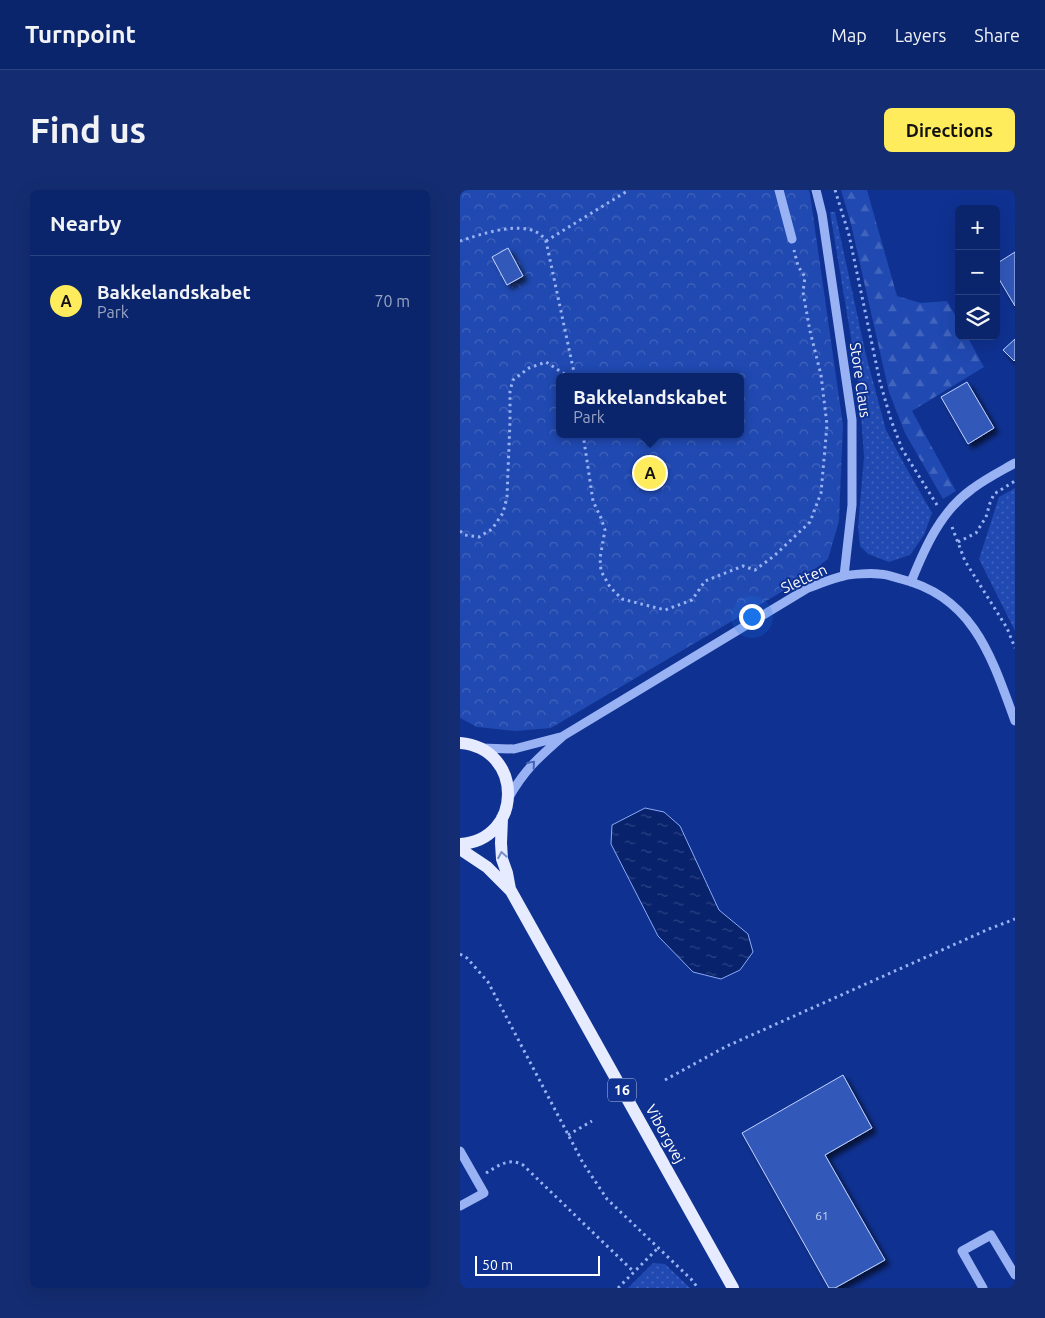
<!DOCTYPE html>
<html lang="en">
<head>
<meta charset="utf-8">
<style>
	:root { --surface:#0b256d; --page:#142d72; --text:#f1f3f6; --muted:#9aa5c2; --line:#2b4280; --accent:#ffec5c }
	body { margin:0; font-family:Ubuntu,sans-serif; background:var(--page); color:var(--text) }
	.controls { position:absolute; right:15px; top:15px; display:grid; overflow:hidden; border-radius:8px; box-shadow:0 5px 20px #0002 }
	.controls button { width:45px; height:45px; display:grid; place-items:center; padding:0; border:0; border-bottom:1px solid var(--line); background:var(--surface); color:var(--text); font:25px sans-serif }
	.scale { position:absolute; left:15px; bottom:12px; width:125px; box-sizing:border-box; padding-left:5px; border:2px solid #fff; border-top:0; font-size:14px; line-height:18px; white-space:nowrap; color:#fff; -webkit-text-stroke:4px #0f3191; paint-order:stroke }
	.you { position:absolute; left:291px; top:426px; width:18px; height:18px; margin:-12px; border:4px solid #fff; border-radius:50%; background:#1a73e8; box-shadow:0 0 0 8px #1a73e833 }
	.badge { display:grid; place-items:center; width:32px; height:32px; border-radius:50%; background:var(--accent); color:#111; font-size:16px; font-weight:700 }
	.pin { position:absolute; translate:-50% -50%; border:2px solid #fff; box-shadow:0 1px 5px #0006 }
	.popup { position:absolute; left:96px; top:183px; width:188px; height:65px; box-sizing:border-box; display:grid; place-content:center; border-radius:8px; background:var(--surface); filter:drop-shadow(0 1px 4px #0005); font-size:16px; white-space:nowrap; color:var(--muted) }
	.popup b { font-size:19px; color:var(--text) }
	.popup::after { content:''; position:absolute; left:50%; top:100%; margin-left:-10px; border:10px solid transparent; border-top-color:var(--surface) }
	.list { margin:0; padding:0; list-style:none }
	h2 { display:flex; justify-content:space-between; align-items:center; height:65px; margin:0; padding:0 20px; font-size:21px }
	h2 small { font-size:16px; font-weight:400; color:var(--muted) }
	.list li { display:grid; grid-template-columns:32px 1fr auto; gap:15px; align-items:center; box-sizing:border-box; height:90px; padding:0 20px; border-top:1px solid var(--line) }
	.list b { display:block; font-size:19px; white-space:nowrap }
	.list p { margin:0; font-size:16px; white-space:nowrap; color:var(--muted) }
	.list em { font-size:16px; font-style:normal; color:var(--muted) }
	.icon { flex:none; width:28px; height:28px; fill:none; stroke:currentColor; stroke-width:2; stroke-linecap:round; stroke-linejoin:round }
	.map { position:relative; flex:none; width:555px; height:1098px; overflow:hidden; border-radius:8px }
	header { display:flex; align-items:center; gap:30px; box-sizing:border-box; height:70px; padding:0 25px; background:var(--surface); border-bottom:1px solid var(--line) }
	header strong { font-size:24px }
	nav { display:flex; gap:28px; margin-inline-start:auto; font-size:18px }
	.intro { display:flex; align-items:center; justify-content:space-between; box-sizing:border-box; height:120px; padding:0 30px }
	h1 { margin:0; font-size:35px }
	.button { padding:12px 22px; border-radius:8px; background:var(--accent); color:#111; font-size:18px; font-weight:700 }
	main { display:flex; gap:30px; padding:0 30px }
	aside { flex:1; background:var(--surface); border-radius:8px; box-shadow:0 5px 20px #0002 }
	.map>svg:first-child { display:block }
	.grass { fill:url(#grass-dots) }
	.forest { fill:url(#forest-firs) }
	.park { fill:url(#park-crowns); fill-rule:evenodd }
	.water { fill:url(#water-ripples); stroke:#8aaaf8 }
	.building { fill:#3358b9; stroke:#c0d2fe; filter:url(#shadow) }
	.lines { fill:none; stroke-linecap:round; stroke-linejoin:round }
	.path { stroke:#99b2f4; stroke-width:3; stroke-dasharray:2.5 4; stroke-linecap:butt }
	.minor { stroke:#99b2f4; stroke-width:9 }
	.major { stroke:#e6ebff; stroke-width:12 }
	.oneway { stroke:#4665b9 }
	.oneway2 { stroke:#7a8ec8 }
	.labels { text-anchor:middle; stroke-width:4; stroke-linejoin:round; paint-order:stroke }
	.number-label { font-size:12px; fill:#ccd5ee }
	.shield { fill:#0f3191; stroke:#b7c1de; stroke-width:1 }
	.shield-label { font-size:14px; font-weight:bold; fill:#fff }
	.street-label { font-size:15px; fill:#fff; stroke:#0f3191 }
</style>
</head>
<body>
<header>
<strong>Turnpoint</strong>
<nav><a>Map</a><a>Layers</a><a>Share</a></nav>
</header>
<div class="intro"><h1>Find us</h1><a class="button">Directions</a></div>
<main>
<aside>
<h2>Nearby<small></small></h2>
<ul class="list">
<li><span class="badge">A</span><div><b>Bakkelandskabet</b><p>Park</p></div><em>70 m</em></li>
</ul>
</aside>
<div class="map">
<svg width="555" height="1098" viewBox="0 0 555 1098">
	<defs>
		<pattern id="grass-dots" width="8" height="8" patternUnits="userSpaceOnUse" patternTransform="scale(1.25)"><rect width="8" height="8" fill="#2049b1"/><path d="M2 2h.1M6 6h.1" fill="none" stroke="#4164bd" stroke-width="1.8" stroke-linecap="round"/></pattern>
		<pattern id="forest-firs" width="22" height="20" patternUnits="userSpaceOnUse" patternTransform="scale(1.25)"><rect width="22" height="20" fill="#2049b1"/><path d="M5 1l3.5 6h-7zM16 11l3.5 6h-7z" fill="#4164bd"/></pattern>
		<pattern id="park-crowns" width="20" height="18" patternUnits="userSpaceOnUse" patternTransform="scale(1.25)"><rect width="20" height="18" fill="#2049b1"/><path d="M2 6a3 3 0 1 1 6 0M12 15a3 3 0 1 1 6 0" fill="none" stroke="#4164bd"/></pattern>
		<pattern id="water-ripples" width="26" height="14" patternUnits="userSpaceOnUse" patternTransform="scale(1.25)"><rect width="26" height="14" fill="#08226c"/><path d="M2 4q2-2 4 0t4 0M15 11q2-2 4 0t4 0" fill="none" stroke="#2d4382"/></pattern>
		<filter id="shadow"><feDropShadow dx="4.5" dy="4.5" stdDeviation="2.5" flood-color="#0009"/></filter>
	</defs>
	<rect width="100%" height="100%" fill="#0f3191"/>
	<path class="grass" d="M370 22H375L406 165 426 240 443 272 472 323 464 345 450 365 429 372 408 364 400 356 398 337 404 267 399 196Z
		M555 298V441L519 369 539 307Z
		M193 1073 205 1074 230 1098H168Z"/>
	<path class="forest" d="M381 0H407L437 106 461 113 487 111 499 132V146H507L524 177 452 221 496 301 483 309 445 243 429 202 391 34Z"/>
	<path class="park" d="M0 0H349L350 4 383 235 379 331 368 369 335 394 91 538 56 541 17 537 0 528ZM100 187H280V244H100Z"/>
	<path class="water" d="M185 618 204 622 220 636 259 720 288 744 293 762 280 780 261 789 233 782 198 746 151 654 152 635Z"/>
	<path class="building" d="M48 58 63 86 47 95 32 67Z
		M555 62V116L536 84V74Z
		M555 149V170L554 171 543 160Z
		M507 192 534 238 508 254 481 207Z
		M383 885 412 938 365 965 425 1070 375 1098H369L282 943Z"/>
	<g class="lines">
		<path class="path" d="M375 0 389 45 420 192 431 230 442 259 477 315
			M0 51C22 44 71 26 86 51L115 187
			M86 51 169 0
			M123 244 133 311 141 328 145 340 140 368 141 381 150 397 162 409 205 420 232 410 245 391 283 376 295 380 314 366 350 332 361 303 367 235 361 185 350 141 343 102 345 87 338 76 334 60
			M492 337 505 371 547 438 555 458
			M0 341 5 345 19 347 32 339 43 323 47 307 50 231V201L53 190 69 178 86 172 109 187
			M498 352 516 343 526 327 530 313 534 304 555 291
			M0 764 7 768 28 792 123 973 147 1009 231 1089 238 1098
			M205 890 267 856 529 739 555 729
			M108 945 132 931
			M26 983C38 976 49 967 63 975L174 1082
			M158 1098 198 1058"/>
		<path class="minor" d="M319 0 332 49
			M356 0 362 24 392 230V315L384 386
			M451 392C465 357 481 321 512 299 525 289 541 281 555 273
			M21 558 54 559 100 547
			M48 609C64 580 79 567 103 546L348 398C360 394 372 388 384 386 392 384 411 383 419 384 426 384 434 387 441 389 514 407 532 468 555 531
			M0 961 24 1003 0 1016
			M523 1098 502 1061 531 1045 555 1085"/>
		<path class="major" d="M0 553C64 558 64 650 0 654
			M42 628 41 653 42 669 47 683 50 699
			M0 659 27 677 51 701 273 1098"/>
	</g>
	<defs><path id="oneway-chevron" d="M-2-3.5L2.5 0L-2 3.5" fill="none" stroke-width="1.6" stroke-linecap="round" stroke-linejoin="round" transform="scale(1.25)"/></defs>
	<use class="oneway" href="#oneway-chevron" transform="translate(72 574) rotate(-49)"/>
	<use class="oneway2" href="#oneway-chevron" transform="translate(42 665) rotate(-100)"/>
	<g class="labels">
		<g class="number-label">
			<text x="362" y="1030">61</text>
		</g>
		<rect class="shield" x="148" y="888.5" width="28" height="23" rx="4"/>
		<g class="shield-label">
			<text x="162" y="905">16</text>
		</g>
		<g class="street-label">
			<text transform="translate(400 190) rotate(82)" y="5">Store Claus</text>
			<text transform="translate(344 389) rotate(-25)" y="5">Sletten</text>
			<text transform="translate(205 944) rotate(61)" y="5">Viborgvej</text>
		</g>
	</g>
</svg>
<div class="controls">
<button>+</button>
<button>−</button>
<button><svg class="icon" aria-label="layers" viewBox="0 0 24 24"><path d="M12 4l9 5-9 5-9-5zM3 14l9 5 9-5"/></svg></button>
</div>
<div class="scale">50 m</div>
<div class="you"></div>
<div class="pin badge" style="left:190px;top:283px">A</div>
<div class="popup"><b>Bakkelandskabet</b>Park</div>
</div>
</main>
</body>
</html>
